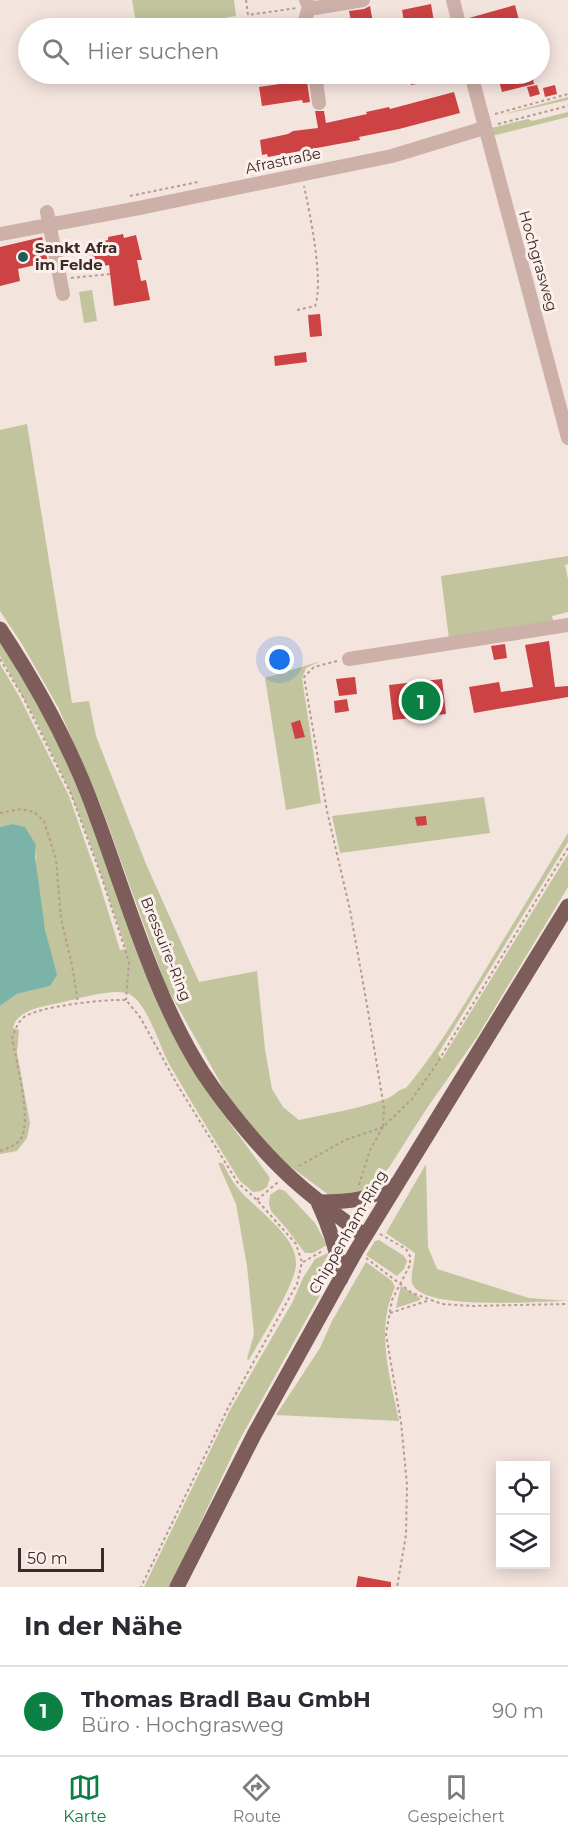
<!DOCTYPE html>
<html lang="de">
<head>
<meta charset="utf-8">
<style>
	:root { --surface:#fff; --page:#f7f7f7; --text:#2b2b33; --muted:#7c7c81; --line:#e1e1e2; --accent:#0b8043 }
	body { margin:0; font-family:Montserrat,sans-serif; background:var(--page); color:var(--text) }
	.controls { position:absolute; right:18px; bottom:18px; display:grid; overflow:hidden; border-radius:0px; box-shadow:0 3px 15px #0003 }
	.controls button { width:54px; height:54px; display:grid; place-items:center; padding:0; border:0; border-bottom:2px solid var(--line); background:var(--surface); color:var(--text); font:30px sans-serif }
	.scale { position:absolute; left:18px; bottom:15px; width:86px; box-sizing:border-box; padding-left:6px; border:3px solid #3a2a29; border-top:0; font-size:16px; line-height:21px; white-space:nowrap; color:#3a2a29; -webkit-text-stroke:4px #fbf0eb; paint-order:stroke }
	.you { position:absolute; left:280px; top:660px; width:21px; height:21px; margin:-15px; border:4px solid #fff; border-radius:50%; background:#1a73e8; box-shadow:0 0 0 9px #1a73e833 }
	.badge { display:grid; place-items:center; width:39px; height:39px; border-radius:50%; background:var(--accent); color:#fff; font-size:20px; font-weight:700 }
	.pin { position:absolute; translate:-50% -50%; border:3px solid #fff; box-shadow:0 2px 6px #0006 }
	.list { margin:0; padding:0; list-style:none }
	h2 { display:flex; justify-content:space-between; align-items:center; height:78px; margin:0; padding:0 24px; font-size:26px }
	h2 small { font-size:20px; font-weight:400; color:var(--muted) }
	.list li { display:grid; grid-template-columns:39px 1fr auto; gap:18px; align-items:center; box-sizing:border-box; height:90px; padding:0 24px; border-top:2px solid var(--line) }
	.list b { display:block; font-size:22px; white-space:nowrap }
	.list p { margin:0; font-size:20px; white-space:nowrap; color:var(--muted) }
	.list em { font-size:20px; font-style:normal; color:var(--muted) }
	.icon { flex:none; width:33px; height:33px; fill:none; stroke:currentColor; stroke-width:2; stroke-linecap:round; stroke-linejoin:round }
	.map { position:relative; flex:none; width:568px; height:1587px; overflow:hidden }
	.search { position:absolute; background:var(--surface); box-shadow:0 3px 15px #0003; left:18px; right:18px; top:18px; height:66px; display:flex; align-items:center; gap:15px; box-sizing:border-box; padding:0 21px; border-radius:33px; color:var(--muted); font-size:22px }
	.sheet { height:168px; background:var(--surface) }
	nav { display:flex; justify-content:space-around; align-items:center; box-sizing:border-box; height:84px; border-top:2px solid var(--line); background:var(--surface); font-size:16px; color:var(--muted) }
	nav a { display:grid; justify-items:center; gap:3px }
	nav .on { color:var(--accent) }
	.map>svg:first-child { display:block }
	.green { fill:#c1c49c }
	.water { fill:#7bb3a8 }
	.building { fill:#cd4343 }
	.lines { fill:none; stroke-linecap:round; stroke-linejoin:round }
	.path { stroke:#b99a92; stroke-width:2; stroke-dasharray:3 3; stroke-linecap:butt }
	.minor { stroke:#cdb0a8; stroke-width:14 }
	.major { stroke:#7d5d59; stroke-width:15 }
	.poi-dot { fill:#1b5e53; stroke:#fbf0eb; stroke-width:2 }
	.labels { text-anchor:middle; stroke-width:6; stroke-linejoin:round; paint-order:stroke }
	.street-label { font-size:15px; fill:#3a2a29; stroke:#fbf0eb }
	.poi-label { font-size:15px; font-weight:bold; fill:#3a2a29; stroke:#fbf0eb; text-anchor:start }
</style>
</head>
<body>
<div class="map">
<svg width="568" height="1587" viewBox="0 0 568 1587">
	<rect width="100%" height="100%" fill="#f4e4de"/>
	<path class="green" d="M132 0H234L236 16 163 28H137Z
		M568 97V100L497 116Z
		M568 112V117L492 136 491 128 528 119 532 121Z
		M92 290 97 321 84 323 79 292Z
		M27 424 72 703 89 701 96 736 146 864 199 982 257 971 265 1049 272 1089 283 1107 299 1120C328 1114 357 1109 386 1099 393 1097 398 1089 406 1088 437 1051 462 1008 487 967 514 922 541 878 568 833V842L438 1054 442 1059 568 854V887L477 1037 427 1108 390 1166 374 1186 349 1197 329 1195 280 1159 233 1105 166 986 100 803 58 707 22 644 0 611V430Z
		M568 556V564L565 565 568 579V612L552 616 554 625 449 639 441 576Z
		M0 641 38 704 64 756 190 1064 205 1089 270 1178 267 1187 261 1191 253 1192 240 1181C217 1144 193 1105 171 1067 159 1047 150 1008 131 995 117 986 75 1000 59 1003 44 1006 16 1010 13 1028L19 1030 17 1053 30 1123 27 1138 17 1151 0 1154V1006L17 994 50 986 56 975C47 936 33 885 36 845L12 824 0 827V664L19 696 69 796 98 879 120 950 126 949 94 854 69 789 34 717 0 656Z
		M321 661 306 668 302 678 321 803 286 810 265 678Z
		M484 797 490 833 340 853 332 816Z
		M218 1163H223C227 1171 231 1180 237 1187 254 1209 298 1235 296 1265 295 1285 260 1340 249 1360L247 1359 254 1334 247 1266 236 1204Z
		M426 1164 428 1247 437 1269 529 1298 568 1301C539 1301 426 1311 413 1285 409 1277 415 1262 415 1253L386 1233Z
		M279 1189 285 1191 315 1223 327 1245 313 1253H305L286 1228 271 1211 269 1204 270 1195Z
		M379 1240 404 1256 407 1261 404 1269 397 1276 366 1255 375 1241Z
		M330 1252 331 1261 326 1284 239 1441 170 1587H144L230 1410 292 1303 303 1278 315 1259Z
		M366 1262 392 1281 395 1287C375 1331 390 1376 399 1421L276 1415 320 1348 332 1321Z
		M401 1286 420 1298V1300L396 1308Z"/>
	<path class="water" d="M12 824 25 827 36 845 35 857 45 929 57 975 50 986 17 994 0 1006V827Z"/>
	<path class="building" d="M431 4 435 28H405L402 10Z
		M515 5 521 28H484L483 25 471 28 469 18Z
		M370 6 374 28H334V23L351 21 349 11 364 9Z
		M410 74H431L433 81 411 85Z
		M483 74H532L534 84 502 92 499 81 486 84Z
		M300 81V83L307 81 310 102 303 103 302 100 262 106 259 87Z
		M537 85 540 94 530 97 527 87Z
		M555 85 557 94 545 97 543 88Z
		M454 92 460 113 399 129 359 137 360 140 268 157 267 154 262 155 260 140 288 134 293 131 318 128 315 111H324L326 123 367 114 366 112 389 107 390 109Z
		M123 234 124 238 136 235 142 260H137L141 281 146 280 150 300 114 306 109 265 94 268 90 244 108 240V237Z
		M42 237 48 262 18 269 20 281 0 286V247Z
		M320 314 322 336 310 337 308 315Z
		M306 352 307 362 275 366 274 356Z
		M549 641 555 687 568 686V697L474 713 469 687 499 682 501 692 533 687 525 645Z
		M505 644 507 658 494 660 491 646Z
		M355 677 357 694 339 696 336 679Z
		M442 679 446 714 393 720 389 685Z
		M347 699 349 711 335 713 334 701Z
		M300 720 305 737 295 739 291 723Z
		M426 816 427 825 417 826 415 817Z
		M358 1576 391 1582V1587H356Z"/>
	<g class="lines">
		<path class="path" d="M246 0 248 15 297 8
			M495 114 568 94
			M498 124 568 106
			M130 196 198 182
			M71 278 111 274
			M297 310 315 306C324 282 310 214 304 186
			M0 659 22 695 71 794 102 878 129 962 126 1000
			M337 661 314 667 304 677 327 811 350 910 367 1005 384 1108 383 1127
			M0 813 21 809 34 812 44 821 56 859 61 919 72 965 78 1003
			M0 1151C8 1148 15 1146 20 1140 33 1123 16 1060 12 1038 15 1030 17 1024 23 1018 37 1006 106 999 126 1000L140 1017 178 1086 238 1183 257 1200 296 1244 302 1262 297 1284 228 1408 141 1587
			M299 1166 345 1140 383 1127
			M359 1185 370 1150 383 1127 412 1099 434 1068 568 848
			M257 1200 278 1182
			M380 1234 406 1249 410 1256V1265L392 1300 386 1334 401 1422 407 1485 406 1535 397 1587
			M366 1258 412 1293 442 1304 472 1306 568 1304
			M303 1262 324 1250
			M390 1313 430 1300"/>
		<path class="minor" d="M306 0 309 7 315 8 363 0
			M453 0 460 28
			M308 28 306 17 309 7
			M315 74 319 103
			M471 74 568 438
			M47 212 63 294
			M0 234 139 208 392 156 484 128
			M349 659 568 625"/>
		<path class="major" d="M0 629C35 682 66 738 89 797 124 887 151 992 203 1073 225 1106 258 1147 287 1174 311 1197 339 1217 365 1236
			M318 1202C330 1228 338 1251 341 1279
			M320 1202C350 1202 368 1200 395 1185
			M177 1587 255 1433 356 1251 568 906"/>
	</g>
	<circle class="poi-dot" cx="23" cy="257" r="6"/>
	<g class="labels">
		<g class="street-label">
			<text transform="translate(283 161) rotate(-12)" y="5">Afrastraße</text>
			<text transform="translate(538 261) rotate(74)" y="5">Hochgrasweg</text>
			<text transform="translate(166 949) rotate(68)" y="5">Bressuire-Ring</text>
			<text transform="translate(348 1232) rotate(-60)" y="5">Chippenham-Ring</text>
		</g>
		<g class="poi-label">
			<text x="35" y="253">Sankt Afra<tspan x="35" dy="17">im Felde</tspan></text>
		</g>
	</g>
</svg>
<div class="controls">
<button><svg class="icon" aria-label="locate" viewBox="0 0 24 24"><circle cx="12" cy="12" r="6"/><path d="M12 2v4M12 18v4M2 12h4M18 12h4"/></svg></button>
<button><svg class="icon" aria-label="layers" viewBox="0 0 24 24"><path d="M12 4l9 5-9 5-9-5zM3 14l9 5 9-5"/></svg></button>
</div>
<div class="scale">50 m</div>
<div class="you"></div>
<div class="pin badge" style="left:421px;top:701px">1</div>
<div class="search"><svg class="icon" aria-label="search" viewBox="0 0 24 24"><circle cx="10" cy="10" r="6"/><path d="M15 15l6 6"/></svg>Hier suchen</div>
</div>
<section class="sheet">
<h2>In der Nähe<small></small></h2>
<ul class="list">
<li><span class="badge">1</span><div><b>Thomas Bradl Bau GmbH</b><p>Büro · Hochgrasweg</p></div><em>90 m</em></li>
</ul>
</section>
<nav>
<a class="on"><svg class="icon" aria-label="map" viewBox="0 0 24 24"><path d="M3 6l6-2 6 2 6-2v14l-6 2-6-2-6 2zM9 4v14M15 6v14"/></svg>Karte</a>
<a><svg class="icon" aria-label="directions" viewBox="0 0 24 24"><path d="M12 3l9 9-9 9-9-9zM9 14v-3h6M13 9l2 2-2 2"/></svg>Route</a>
<a><svg class="icon" aria-label="saved" viewBox="0 0 24 24"><path d="M7 4h10v16l-5-4-5 4z"/></svg>Gespeichert</a>
</nav>
</body>
</html>
